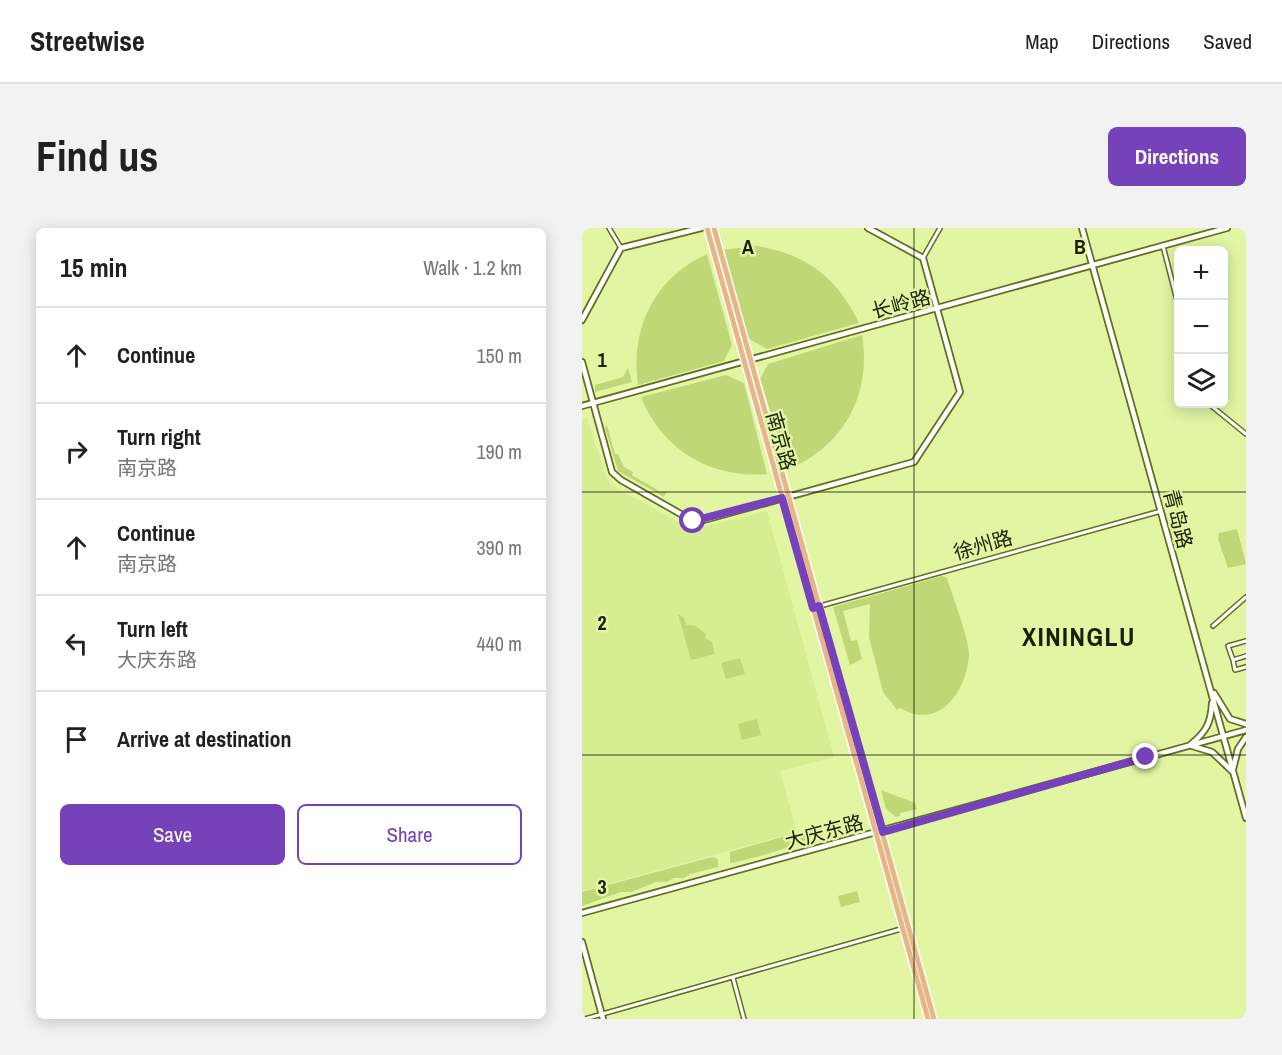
<!DOCTYPE html>
<html lang="en">
<head>
<meta charset="utf-8">
<style>
	:root { --surface:#fff; --page:#f2f2f2; --text:#202124; --muted:#757577; --line:#e0e0e0; --accent:#7642ba }
	body { margin:0; font-family:"Archivo Narrow","Noto Sans SC",sans-serif; background:var(--page); color:var(--text) }
	.controls { position:absolute; right:18px; top:18px; display:grid; overflow:hidden; border-radius:9px; box-shadow:0 3px 15px #0003 }
	.controls button { width:54px; height:54px; display:grid; place-items:center; padding:0; border:0; border-bottom:2px solid var(--line); background:var(--surface); color:var(--text); font:30px sans-serif }
	.stop { position:absolute; width:18px; height:18px; margin:-14px; border:4px solid #7642ba; border-radius:50%; background:#fff }
	.stop.end { background:#7642ba; border-color:#fff; box-shadow:0 2px 6px #0008 }
	.list { margin:0; padding:0; list-style:none }
	h2 { display:flex; justify-content:space-between; align-items:center; height:78px; margin:0; padding:0 24px; font-size:26px }
	h2 small { font-size:20px; font-weight:400; color:var(--muted) }
	.list li { display:grid; grid-template-columns:39px 1fr auto; gap:18px; align-items:center; box-sizing:border-box; height:96px; padding:0 24px; border-top:2px solid var(--line) }
	.list b { display:block; font-size:22px; white-space:nowrap }
	.list p { margin:0; font-size:20px; white-space:nowrap; color:var(--muted) }
	.list em { font-size:20px; font-style:normal; color:var(--muted) }
	.actions { display:flex; gap:12px; padding:18px 24px }
	.actions a { flex:1; padding:14px 0; border:2px solid var(--accent); border-radius:9px; text-align:center; font-size:21px; color:var(--accent) }
	.actions .main { background:var(--accent); color:#fff }
	.icon { flex:none; width:33px; height:33px; fill:none; stroke:currentColor; stroke-width:2; stroke-linecap:round; stroke-linejoin:round }
	.map { position:relative; flex:none; width:664px; height:791px; overflow:hidden; border-radius:9px }
	header { display:flex; align-items:center; gap:36px; box-sizing:border-box; height:84px; padding:0 30px; background:var(--surface); border-bottom:2px solid var(--line) }
	header strong { font-size:28px }
	nav { display:flex; gap:33px; margin-inline-start:auto; font-size:21px }
	.intro { display:flex; align-items:center; justify-content:space-between; box-sizing:border-box; height:144px; padding:0 36px }
	h1 { margin:0; font-size:42px }
	.button { padding:15px 27px; border-radius:9px; background:var(--accent); color:#fff; font-size:21px; font-weight:700 }
	main { display:flex; gap:36px; padding:0 36px }
	aside { flex:1; background:var(--surface); border-radius:9px; box-shadow:0 3px 15px #0003 }
	.map>svg:first-child { display:block }
	.built { fill:#d7ed92 }
	.green { fill:#c0d777 }
	.lines { fill:none; stroke-linecap:round; stroke-linejoin:round }
	.street-casing { stroke:#60701e; stroke-width:6 }
	.secondary-casing { stroke:#60701e; stroke-width:8 }
	.primary-casing { stroke:#fff; stroke-width:8 }
	.street { stroke:#fff; stroke-width:3 }
	.secondary { stroke:#fff; stroke-width:4.5 }
	.primary { stroke:#e8b585; stroke-width:5 }
	.route { stroke:#7642ba; stroke-width:8 }
	.grid { fill:none; stroke:#181e00; stroke-width:1.5; stroke-opacity:0.55 }
	.labels { text-anchor:middle; stroke-width:5; stroke-linejoin:round; paint-order:stroke }
	.street-label { font-size:20px; fill:#181e00; stroke:#e1f5a3 }
	.district-label { font-size:26px; font-weight:bold; letter-spacing:1.5px; fill:#181e00; stroke:#e1f5a3 }
	.grid-label { font-size:20px; text-anchor:middle; font-weight:bold; fill:#181e00; stroke:#e1f5a3; stroke-width:5; stroke-linejoin:round; paint-order:stroke }
</style>
</head>
<body>
<header>
<strong>Streetwise</strong>
<nav><a>Map</a><a>Directions</a><a>Saved</a></nav>
</header>
<div class="intro"><h1>Find us</h1><a class="button">Directions</a></div>
<main>
<aside>
<h2>15 min<small>Walk · 1.2 km</small></h2>
<ul class="list">
<li><svg class="icon" aria-label="ahead" viewBox="0 0 24 24"><path d="M12 20V5M6 11l6-6 6 6"/></svg><div><b>Continue</b></div><em>150 m</em></li>
<li><svg class="icon" aria-label="right" viewBox="0 0 24 24"><path d="M7 20v-9h11M14 6l5 5-5 5"/></svg><div><b>Turn right</b><p>南京路</p></div><em>190 m</em></li>
<li><svg class="icon" aria-label="ahead" viewBox="0 0 24 24"><path d="M12 20V5M6 11l6-6 6 6"/></svg><div><b>Continue</b><p>南京路</p></div><em>390 m</em></li>
<li><svg class="icon" aria-label="left" viewBox="0 0 24 24"><path d="M17 20v-9H6M10 6l-5 5 5 5"/></svg><div><b>Turn left</b><p>大庆东路</p></div><em>440 m</em></li>
<li><svg class="icon" aria-label="arrive" viewBox="0 0 24 24"><path d="M6 21V4h12l-3 4 3 4H6"/></svg><div><b>Arrive at destination</b></div></li>
</ul>
<div class="actions"><a class="main">Save</a><a>Share</a></div>
</aside>
<div class="map">
<svg width="664" height="791" viewBox="0 0 664 791">
	<rect width="100%" height="100%" fill="#e1f5a3"/>
	<path class="built" d="M5 190 24 248 29 257 106 299 116 300 185 283 252 529 198 543 215 604 0 663V192Z"/>
	<path class="green" d="M174 18C223 25 256 50 277 95L185 121 167 111 139 22Z
		M125 26 150 117 142 133 56 157C48 101 72 50 125 26Z
		M280 107C290 166 262 218 207 241L178 151 186 136Z
		M46 140 50 154 13 164V157L41 149Z
		M144 147 162 155 185 246C129 251 80 222 59 169Z
		M25 197 33 226H36L42 239 51 244 50 247 79 264 85 263 82 269 36 243 23 200Z
		M655 301 664 336 646 340 636 311 637 305Z
		M360 348 365 350C370 367 387 411 387 426 385 464 357 503 318 480L315 482 301 464 287 409 288 376 261 383 269 413 275 412 280 431 268 437 251 379Z
		M96 386 102 390 104 397 114 398 124 406 123 410 130 414 133 426 109 432Z
		M158 430 163 446 144 451 139 435Z
		M175 491 179 507 160 512 156 496Z
		M299 562 333 575 335 581 318 585V588L314 589 304 581Z
		M227 601 231 611C223 615 154 636 148 635V624Z
		M130 629 136 631V639L108 646 102 650H92L85 654H74L49 664H39L0 678V664Z
		M275 663 278 674 259 679 256 668Z"/>
	<g class="lines">
		<g class="street-casing">
			<path id="street" d="M27 0 39 20
				M581 18 596 76
				M341 30 358 0
				M627 176 664 206
				M231 380 579 283
				M631 398 664 369
				M664 428 651 432 653 442 664 439
				M651 432 646 418 664 413
				M151 750 162 791
				M3 791 326 699"/>
		</g>
		<g class="secondary-casing">
			<path id="secondary" d="M500 0 664 590
				M0 92 39 20 119 0
				M0 134 30 244 39 252 111 293 122 292 332 234 378 164 341 30 286 0
				M0 178 645 0
				M632 465 648 491 664 496
				M609 516C624 504 629 495 630 475
				M610 518 630 524 650 543
				M651 541 656 521 664 509
				M0 685 664 502
				M0 714 21 791"/>
		</g>
		<g class="primary-casing">
			<path id="primary" d="M125 0 346 791
				M132 0 352 791"/>
		</g>
		<use href="#street" class="street"/>
		<use href="#secondary" class="secondary"/>
		<use href="#primary" class="primary"/>
	</g>
	<g class="lines">
		<path class="route" d="M111 293 200 270 231 380 237 378 301 604 564 529"/>
	</g>
	<path class="grid" d="M332 0V791M0 264H664M0 527H664"/>
	<g class="labels">
		<g class="street-label">
			<text transform="translate(319 76) rotate(-15)" y="7">长岭路</text>
			<text transform="translate(199 213) rotate(74)" y="7">南京路</text>
			<text transform="translate(596 291) rotate(75)" y="7">青岛路</text>
			<text transform="translate(401 317) rotate(-16)" y="7">徐州路</text>
			<text transform="translate(242 604) rotate(-15)" y="7">大庆东路</text>
		</g>
		<g class="district-label">
			<text x="497" y="418">XININGLU</text>
		</g>
	</g>
	<g class="grid-label">
		<text x="166" y="26">A</text>
		<text x="498" y="26">B</text>
		<text x="20" y="139">1</text>
		<text x="20" y="402">2</text>
		<text x="20" y="666">3</text>
	</g>
</svg>
<div class="controls">
<button>+</button>
<button>−</button>
<button><svg class="icon" aria-label="layers" viewBox="0 0 24 24"><path d="M12 4l9 5-9 5-9-5zM3 14l9 5 9-5"/></svg></button>
</div>
<div class="stop" style="left:111px;top:293px"></div>
<div class="stop end" style="left:564px;top:529px"></div>
</div>
</main>
</body>
</html>
